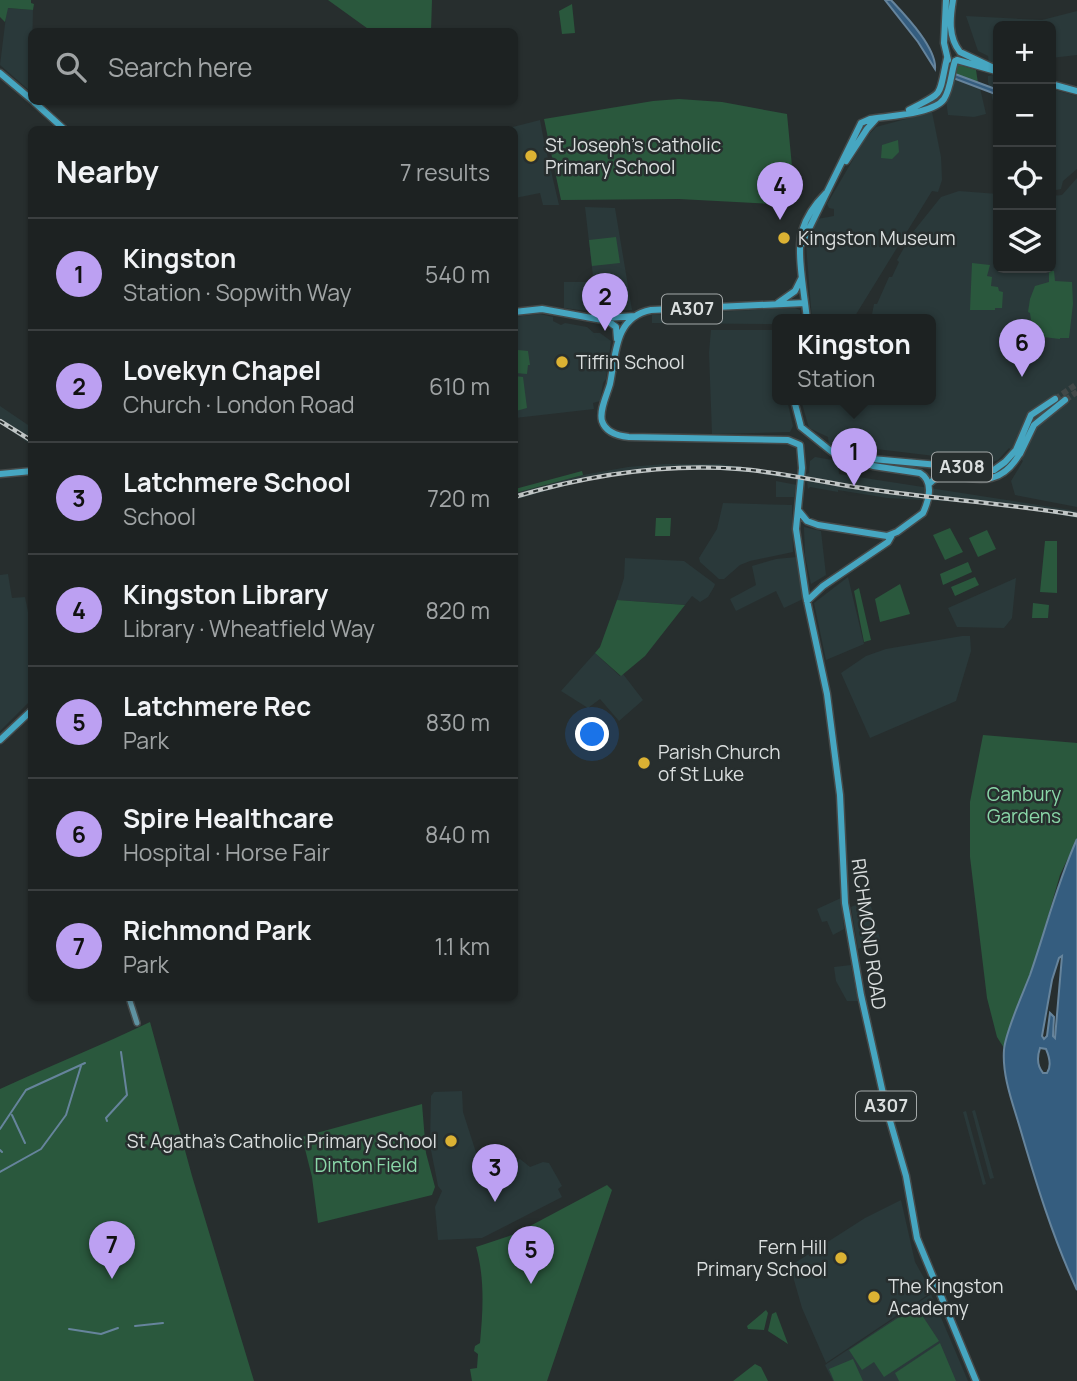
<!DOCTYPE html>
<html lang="en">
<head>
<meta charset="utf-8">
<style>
	:root { --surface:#1d2222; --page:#252a2a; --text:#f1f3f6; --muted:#a0a4a5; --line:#3b3f40; --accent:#bca0f2 }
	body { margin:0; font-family:Manrope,sans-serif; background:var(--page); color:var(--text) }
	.controls { position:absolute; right:21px; top:21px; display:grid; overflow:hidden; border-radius:10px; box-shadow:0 2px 5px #0004 }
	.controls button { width:63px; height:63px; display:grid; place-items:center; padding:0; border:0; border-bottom:2px solid var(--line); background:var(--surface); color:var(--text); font:35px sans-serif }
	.you { position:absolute; left:593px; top:735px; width:24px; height:24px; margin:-18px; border:5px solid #fff; border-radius:50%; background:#1a73e8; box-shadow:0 0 0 10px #1a73e833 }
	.badge { display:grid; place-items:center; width:46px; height:46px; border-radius:50%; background:var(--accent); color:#111; font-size:23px; font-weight:700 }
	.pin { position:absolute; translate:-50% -58px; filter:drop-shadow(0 2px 4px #0008) }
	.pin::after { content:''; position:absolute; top:37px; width:24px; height:21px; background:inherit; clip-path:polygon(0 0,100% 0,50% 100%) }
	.popup { position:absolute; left:772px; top:314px; width:164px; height:91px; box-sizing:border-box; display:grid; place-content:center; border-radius:10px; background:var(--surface); filter:drop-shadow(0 2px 5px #0005); font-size:23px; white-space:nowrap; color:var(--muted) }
	.popup b { font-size:26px; color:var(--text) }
	.popup::after { content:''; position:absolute; left:50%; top:100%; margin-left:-14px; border:14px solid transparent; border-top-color:var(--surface) }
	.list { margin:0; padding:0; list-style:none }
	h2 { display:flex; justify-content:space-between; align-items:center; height:91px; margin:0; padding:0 28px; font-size:30px }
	h2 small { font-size:23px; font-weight:400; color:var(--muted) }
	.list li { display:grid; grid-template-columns:46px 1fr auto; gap:21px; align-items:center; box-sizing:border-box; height:112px; padding:0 28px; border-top:2px solid var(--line) }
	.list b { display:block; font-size:26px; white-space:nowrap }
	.list p { margin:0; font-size:23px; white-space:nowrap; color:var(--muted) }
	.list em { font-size:23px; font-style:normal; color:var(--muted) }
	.icon { flex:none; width:38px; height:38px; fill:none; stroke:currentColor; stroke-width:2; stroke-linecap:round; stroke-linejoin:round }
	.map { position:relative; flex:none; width:1077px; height:1381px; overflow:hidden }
	.search { position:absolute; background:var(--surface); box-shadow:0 2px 5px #0004; left:28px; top:28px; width:490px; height:77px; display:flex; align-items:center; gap:18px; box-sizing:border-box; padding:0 24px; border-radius:10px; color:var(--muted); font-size:26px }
	.panel { position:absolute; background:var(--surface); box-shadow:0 2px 5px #0004; left:28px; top:126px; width:490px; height:875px; border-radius:10px }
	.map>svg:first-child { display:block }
	.built { fill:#2a393a }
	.green { fill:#2a583d }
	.water { fill:#355d7f; stroke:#66849c; stroke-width:2; fill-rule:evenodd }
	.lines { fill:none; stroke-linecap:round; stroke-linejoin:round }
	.stream { stroke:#66849c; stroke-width:2 }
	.primary-tunnel { stroke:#424848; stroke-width:6; stroke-dasharray:6 3; stroke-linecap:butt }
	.secondary-casing { stroke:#454a4a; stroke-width:8 }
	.primary-casing { stroke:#454a4a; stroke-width:9 }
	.secondary { stroke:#5f92a1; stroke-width:5 }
	.primary { stroke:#46a6c1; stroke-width:6 }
	.rail-casing { stroke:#c1c6c6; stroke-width:4.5 }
	.rail { stroke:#272e2e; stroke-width:2; stroke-dasharray:5; stroke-linecap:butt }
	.poi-dot { fill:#dcb233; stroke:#272e2e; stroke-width:2.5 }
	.labels { text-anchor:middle; stroke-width:5; stroke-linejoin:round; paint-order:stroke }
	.shield { fill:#272e2e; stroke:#a4a9a9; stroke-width:2 }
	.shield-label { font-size:18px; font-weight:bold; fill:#dadede }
	.poi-label { font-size:19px; fill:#dadede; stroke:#272e2e; text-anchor:start }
	.park-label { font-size:19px; fill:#8ad7a8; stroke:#272e2e }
	.street-label { font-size:19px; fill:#dadede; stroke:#272e2e }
</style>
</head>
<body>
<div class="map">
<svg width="1077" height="1381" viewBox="0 0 1077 1381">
	<rect width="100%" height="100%" fill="#272e2e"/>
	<path class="built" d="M7 8 33 10 31 92 0 65Z
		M1077 11V55L1051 58V26H998V66L989 63 988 56 978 51 966 16 1042 20Z
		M993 75 998 77V120L988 82V76Z
		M953 78 980 88 986 114 974 117 948 115 946 100Z
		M1051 89 1077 96V169L1063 181 1061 189 1051 191Z
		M932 112 941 157 942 180 938 192 932 191 855 316 848 320H812L806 244 808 235 817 219 834 216V209L829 208 827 204 865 139 876 127Z
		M540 120 544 141 559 205H543L540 193 515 198 514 130 505 129Z
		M1077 178V507L1015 495 1011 481 1023 461 1009 448 998 460 984 465 944 460 943 457 851 446 850 449 829 446 828 437 809 428 801 400H931V320H871L874 304H877L889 277H892L899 262 897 260 913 232 941 197 959 191 998 194V268H1051V196L1062 195Z
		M585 207 615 208 632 310 597 311Z
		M564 282H593L596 312 564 308Z
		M795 308 800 310V320H777V324L652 323V315Z
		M540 314 553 317V321L561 325 565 323 587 327 594 333H600L611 341 606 379 603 383 600 401 593 403 594 409 515 418 514 317Z
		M711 330H777V400H787L793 426 790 432 712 434 709 353Z
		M0 406 31 427V445L0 423Z
		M815 457 838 461 839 474 1077 511V518L1013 507V509L1003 507V505L993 504 887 498 838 490V492L810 487 808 489 807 482 757 473 721 470H665L610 476 584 480 515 500V493L583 475 628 467 665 464H721L804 475 809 473 810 461Z
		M776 481 797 485 794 497H776Z
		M723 503 792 505 793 552 750 561 740 565 724 579H719L700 562 699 558 717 529Z
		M804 527 821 531 826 575 811 584 805 556Z
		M797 557 803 599 784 608 776 591 736 611 730 599 756 585 752 566 776 559Z
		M625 558 684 561 715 584 714 587 708 597 700 602 692 596 685 605 617 600 624 578Z
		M8 574 12 598 25 597 31 627V700L0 731V575Z
		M848 577 864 644 826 660 814 603Z
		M1016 578 1012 618 1004 628 957 627 948 608Z
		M962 636H970L971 651 956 701 870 738 841 673 866 656 886 649Z
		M595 653 620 676 623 674 643 700 619 721 600 699 588 708 561 691Z
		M841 898 844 929 833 935 827 921 822 922 817 909Z
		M869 899 880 939 858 949 851 907Z
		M851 965V966L858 1001H847L836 981 834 967Z
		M462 1091 463 1112 482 1171 520 1159 530 1167 543 1162 549 1163 562 1186 558 1189 562 1197 482 1238 438 1240 435 1207 442 1191 438 1186 430 1145 431 1096 434 1092Z
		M975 1110 994 1178 990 1179 972 1111Z
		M966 1111 986 1184 983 1185 963 1112Z
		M901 1200 915 1262 932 1292 826 1363 802 1308 790 1266 865 1218Z
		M931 1294 968 1381H833L825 1365Z"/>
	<path class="green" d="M0 0H31V3L34 4 33 10 8 8 5 22 0 17Z
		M328 0H432L431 31H371Z
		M572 4 575 33 562 34 559 11Z
		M960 65 976 70 978 83 955 74 956 67Z
		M679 99 722 102 787 114 795 198 791 205 679 199 561 200 544 119 653 101Z
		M898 140 899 152 892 159 881 158 882 145Z
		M616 237 620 263 592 266 589 240Z
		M972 263 990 265 987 276 992 277 991 286 998 287 999 291 1003 292 1002 308H995V310H970Z
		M1049 271H1054L1055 281 1072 282 1073 304 1069 338H1060V339L1035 336 1033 333 1030 313 1028 312 1030 299 1035 286 1049 282Z
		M518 350 528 351 530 365H528L527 374 515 373V351Z
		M515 376 523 377 527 408 516 411Z
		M582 471 583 475 515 493V489Z
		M656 518H671L670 536H655Z
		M950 528 963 552 945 560 933 535Z
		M987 530 996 549 978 557 969 538Z
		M1045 541H1057V593L1040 592Z
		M968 562 972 572 943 585 940 574Z
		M975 577 979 585 955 596 951 587Z
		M900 584 910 614 880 622 875 599Z
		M859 588 871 640 864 642 854 591Z
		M617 600 685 605 645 656 621 676 595 653 600 647Z
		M1033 603 1049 605 1048 618H1032Z
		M983 735 1077 743V839L1060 875 1036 958 1004 1048 997 1037 987 998 970 857V802Z
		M150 1022 192 1176 254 1381H0V1089C50 1066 102 1045 150 1022Z
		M422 1104 426 1153 435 1187 432 1195 318 1223 312 1177 302 1137Z
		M607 1185 612 1190 547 1381H472L470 1369 477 1368 478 1354 474 1351 475 1346 480 1343C483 1310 485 1279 476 1247L515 1234Z
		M916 1306 939 1341 884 1377 874 1362 862 1370 849 1350Z
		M766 1310 768 1313 764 1330 748 1329 747 1326Z
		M776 1312 788 1344 768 1331 772 1314Z
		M940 1343 956 1381H899L895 1373Z
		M853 1359 863 1381H834L829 1369Z
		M755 1364 761 1367 768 1381H733Z"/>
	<path class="water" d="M885 0H891C905 15 937 48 935 69L918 42Z
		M955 74 998 90V95L953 78Z
		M1077 839V1290C1053 1238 1036 1183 1020 1128 1013 1104 1002 1076 1004 1050 1005 1033 1023 993 1030 975 1046 929 1057 883 1077 839ZM1062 956 1055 1038 1053 1036 1054 1017 1050 1013 1047 1036 1044 1039 1042 1036 1052 980 1059 958ZM1040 1048 1046 1049C1049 1056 1052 1066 1047 1073H1043C1037 1066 1037 1057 1040 1048Z"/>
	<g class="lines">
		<path class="stream" d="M12 1115 25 1143
			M107 1121 106 1118 127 1095 121 1052
			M0 1129 26 1090 85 1063
			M0 1150 2 1152
			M0 1172 41 1149 66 1115 81 1066
			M135 1326 163 1323
			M69 1329 101 1334 118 1328"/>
		<path class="primary-tunnel" d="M1055 399 1077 384
			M1065 400 1077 392"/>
		<g class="secondary-casing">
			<path id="secondary" d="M129 998 137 1023"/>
		</g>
		<g class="primary-casing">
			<path id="primary" d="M946 0 944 43 948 60
				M953 0C950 18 948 37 960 52L998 70
				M957 60 996 71
				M0 73 32 100
				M1051 84 1077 91
				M34 102 65 130
				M909 110C945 91 938 99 947 58
				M846 161 867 129 876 119
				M801 245 861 123 870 119C887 116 934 114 944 99 951 88 951 73 955 61
				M778 303 795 291 801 279
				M805 303 651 310C614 317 616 355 610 384 607 395 599 410 602 421 606 433 618 436 629 437L788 440 800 445 802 468 796 529 806 596 827 694 840 795 845 903 861 995 886 1107 906 1176 917 1238 976 1381
				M514 312 542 309 608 321 616 327 617 339
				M606 318 635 316
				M807 320C805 297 796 252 802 231 806 217 816 203 826 193
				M794 400 801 427 832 452 873 466 920 473C934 481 929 500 923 513L897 532 887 536 818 525 807 521 798 510
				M1016 450 1031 415 1055 399
				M1020 454 1034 425 1065 400
				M850 457 994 470 1005 462 1015 451
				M0 474 32 471
				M929 484C951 459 989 504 1019 455
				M807 601 823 586 888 542 892 535
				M0 740 32 710"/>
		</g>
		<use href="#secondary" class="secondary"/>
		<use href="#primary" class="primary"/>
		<g class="rail-casing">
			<path id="rail" d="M0 421 32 441
				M514 497C588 475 663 463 740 469 788 473 834 485 882 491 947 500 1012 504 1077 515"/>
		</g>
		<use href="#rail" class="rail"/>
	</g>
	<g class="poi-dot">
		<circle cx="531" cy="156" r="7"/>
		<circle cx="784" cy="238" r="7"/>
		<circle cx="562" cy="362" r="7"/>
		<circle cx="644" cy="763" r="7"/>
		<circle cx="451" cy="1141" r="7"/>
		<circle cx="841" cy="1258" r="7"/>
		<circle cx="874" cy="1297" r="7"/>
	</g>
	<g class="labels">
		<g class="shield">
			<rect x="662" y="294.5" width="60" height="29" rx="5"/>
			<rect x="932" y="452.5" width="60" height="29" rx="5"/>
			<rect x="856" y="1091.5" width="60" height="29" rx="5"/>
		</g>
		<g class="shield-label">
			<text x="692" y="315">A307</text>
			<text x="962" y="473">A308</text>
			<text x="886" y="1112">A307</text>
		</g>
		<g class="poi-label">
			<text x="545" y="152">St Joseph's Catholic<tspan x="545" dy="22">Primary School</tspan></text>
			<text x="798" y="245">Kingston Museum</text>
			<text x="576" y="369">Tiffin School</text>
			<text x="658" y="759">Parish Church<tspan x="658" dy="22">of St Luke</tspan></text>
			<text x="437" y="1148" text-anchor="end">St Agatha's Catholic Primary School</text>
			<text x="827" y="1254" text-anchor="end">Fern Hill<tspan x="827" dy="22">Primary School</tspan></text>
			<text x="888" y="1293">The Kingston<tspan x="888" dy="22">Academy</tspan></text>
		</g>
		<g class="park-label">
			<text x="1024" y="801">Canbury<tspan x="1024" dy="22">Gardens</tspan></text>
			<text x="366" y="1172">Dinton Field</text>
		</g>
		<g class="street-label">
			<text transform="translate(869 934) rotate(82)" y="7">RICHMOND ROAD</text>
		</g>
	</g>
</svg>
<div class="controls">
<button>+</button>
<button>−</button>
<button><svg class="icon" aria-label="locate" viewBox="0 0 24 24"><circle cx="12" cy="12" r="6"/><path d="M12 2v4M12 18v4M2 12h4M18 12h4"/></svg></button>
<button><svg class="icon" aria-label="layers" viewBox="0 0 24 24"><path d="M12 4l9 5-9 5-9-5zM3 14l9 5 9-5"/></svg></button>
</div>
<div class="you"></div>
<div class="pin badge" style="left:854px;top:486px">1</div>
<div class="popup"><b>Kingston</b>Station</div>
<div class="pin badge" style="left:605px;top:331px">2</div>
<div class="pin badge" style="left:495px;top:1202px">3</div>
<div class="pin badge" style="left:780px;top:220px">4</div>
<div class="pin badge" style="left:531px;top:1284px">5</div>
<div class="pin badge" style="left:1022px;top:377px">6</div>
<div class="pin badge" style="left:112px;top:1279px">7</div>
<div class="search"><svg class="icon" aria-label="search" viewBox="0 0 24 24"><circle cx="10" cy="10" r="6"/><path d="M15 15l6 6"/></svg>Search here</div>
<section class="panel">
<h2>Nearby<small>7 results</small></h2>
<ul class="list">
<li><span class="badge">1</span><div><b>Kingston</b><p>Station · Sopwith Way</p></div><em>540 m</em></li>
<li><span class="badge">2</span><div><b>Lovekyn Chapel</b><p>Church · London Road</p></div><em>610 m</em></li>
<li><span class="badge">3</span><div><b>Latchmere School</b><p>School</p></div><em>720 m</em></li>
<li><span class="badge">4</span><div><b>Kingston Library</b><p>Library · Wheatfield Way</p></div><em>820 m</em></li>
<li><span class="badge">5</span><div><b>Latchmere Rec</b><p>Park</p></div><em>830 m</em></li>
<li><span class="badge">6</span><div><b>Spire Healthcare</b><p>Hospital · Horse Fair</p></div><em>840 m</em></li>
<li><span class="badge">7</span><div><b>Richmond Park</b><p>Park</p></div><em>1.1 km</em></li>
</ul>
</section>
</div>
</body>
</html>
